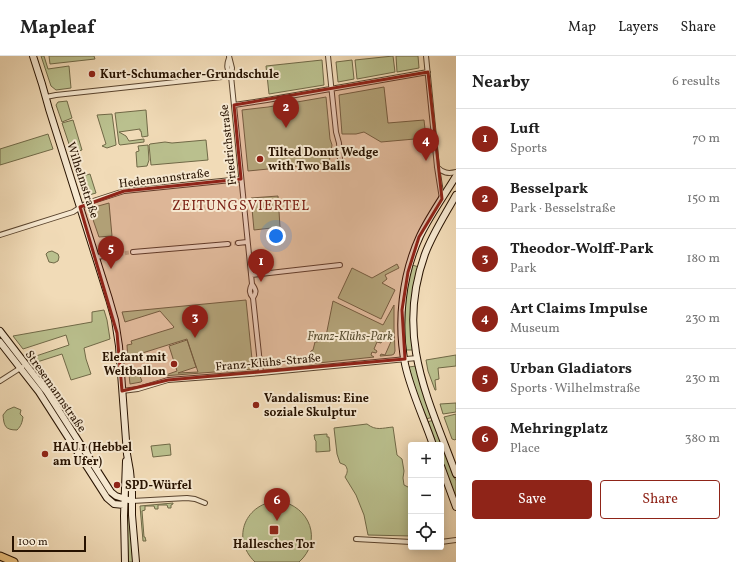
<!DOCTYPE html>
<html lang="en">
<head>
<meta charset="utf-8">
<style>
	:root { --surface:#fff; --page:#f6f6f6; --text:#222; --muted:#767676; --line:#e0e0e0; --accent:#8f2418 }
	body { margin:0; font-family:Vollkorn,serif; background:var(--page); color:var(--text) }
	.controls { position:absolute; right:12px; bottom:12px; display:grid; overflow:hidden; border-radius:4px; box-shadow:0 2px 10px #0003 }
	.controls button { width:36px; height:36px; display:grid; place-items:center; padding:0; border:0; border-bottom:1px solid var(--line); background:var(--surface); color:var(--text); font:20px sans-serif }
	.scale { position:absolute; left:12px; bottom:10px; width:74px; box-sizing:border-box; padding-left:4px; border:2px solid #271200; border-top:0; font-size:11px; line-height:14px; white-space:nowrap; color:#271200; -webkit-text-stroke:3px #f6e8d0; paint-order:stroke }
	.you { position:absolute; left:276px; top:180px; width:14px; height:14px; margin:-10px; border:3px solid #fff; border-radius:50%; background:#1a73e8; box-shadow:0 0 0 6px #1a73e833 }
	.badge { display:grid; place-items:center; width:26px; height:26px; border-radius:50%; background:var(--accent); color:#fff; font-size:13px; font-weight:700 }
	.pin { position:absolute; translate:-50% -33px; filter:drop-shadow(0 1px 2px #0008) }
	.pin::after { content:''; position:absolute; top:21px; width:14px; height:12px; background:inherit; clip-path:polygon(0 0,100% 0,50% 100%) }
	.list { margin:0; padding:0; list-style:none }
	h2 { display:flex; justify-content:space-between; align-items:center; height:52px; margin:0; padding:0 16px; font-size:17px }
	h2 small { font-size:13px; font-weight:400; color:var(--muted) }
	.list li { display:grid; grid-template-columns:26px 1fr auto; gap:12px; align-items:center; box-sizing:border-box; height:60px; padding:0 16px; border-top:1px solid var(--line) }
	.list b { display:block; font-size:15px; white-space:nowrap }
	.list p { margin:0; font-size:13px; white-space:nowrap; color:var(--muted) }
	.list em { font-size:13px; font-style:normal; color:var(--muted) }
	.actions { display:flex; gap:8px; padding:12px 16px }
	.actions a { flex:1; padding:9px 0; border:1px solid var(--accent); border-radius:4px; text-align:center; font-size:14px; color:var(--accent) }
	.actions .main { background:var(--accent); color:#fff }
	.icon { flex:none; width:22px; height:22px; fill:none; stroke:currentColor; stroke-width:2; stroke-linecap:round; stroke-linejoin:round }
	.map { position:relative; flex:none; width:456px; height:506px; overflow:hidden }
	header { display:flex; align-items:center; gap:24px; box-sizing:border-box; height:56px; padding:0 20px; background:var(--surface); border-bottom:1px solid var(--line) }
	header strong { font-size:19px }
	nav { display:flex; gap:22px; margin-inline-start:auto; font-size:14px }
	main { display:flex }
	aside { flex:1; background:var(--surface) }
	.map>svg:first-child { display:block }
	.green { fill:#bac08e; stroke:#706947 }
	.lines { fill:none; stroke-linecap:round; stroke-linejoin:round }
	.minor-tunnel { stroke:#c9b392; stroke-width:4; stroke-dasharray:4 2; stroke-linecap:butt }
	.minor-casing { stroke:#5a442e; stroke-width:6 }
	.secondary-casing { stroke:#271200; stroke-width:8 }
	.primary-casing { stroke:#271200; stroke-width:9 }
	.minor { stroke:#f6e8d0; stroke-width:4 }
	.secondary { stroke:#f6e8d0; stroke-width:6 }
	.primary { stroke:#e8be7c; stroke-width:7 }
	.marked { fill:#8f2418; fill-opacity:0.2; stroke:#8f2418; stroke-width:3; stroke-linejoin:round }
	.poi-dot { fill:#8f2418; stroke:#f6e8d0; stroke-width:1.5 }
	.labels { text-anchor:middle; stroke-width:4; stroke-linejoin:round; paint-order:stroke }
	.poi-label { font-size:12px; font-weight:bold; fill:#271200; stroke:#f6e8d0; text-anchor:start }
	.street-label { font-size:12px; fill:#271200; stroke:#f6e8d0 }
	.park-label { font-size:12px; font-style:italic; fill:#5a4f32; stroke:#f6e8d0 }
	.quarter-label { font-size:14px; letter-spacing:1px; fill:#7a1f14; stroke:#f6e8d0 }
</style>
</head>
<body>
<header>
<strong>Mapleaf</strong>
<nav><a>Map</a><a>Layers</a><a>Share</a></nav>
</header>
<main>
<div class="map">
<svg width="456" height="506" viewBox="0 0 456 506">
	<rect width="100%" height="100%" fill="#f1dbb7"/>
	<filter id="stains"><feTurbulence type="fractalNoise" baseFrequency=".005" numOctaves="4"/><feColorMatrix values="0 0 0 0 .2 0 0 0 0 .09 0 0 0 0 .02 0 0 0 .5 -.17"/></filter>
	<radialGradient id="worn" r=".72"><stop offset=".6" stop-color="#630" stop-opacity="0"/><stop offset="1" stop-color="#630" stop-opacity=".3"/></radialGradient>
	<path class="green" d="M41 0H44L48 13 69 10 71 32 56 34 51 30Z
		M49 0H94L95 3 50 8Z
		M393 0 395 16 357 23 355 4Z
		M396 0H418L419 12 397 16Z
		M322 4 324 29 269 38 266 10Z
		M352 4 354 23 338 26 336 6Z
		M384 31 388 67 424 64 426 82 381 86 364 76 356 78H342L339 39Z
		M326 41 330 83 332 89 329 107 248 115 242 54 268 51Z
		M67 45 72 62 62 66 56 49 58 46Z
		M146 54 148 80 142 81 141 75H140V73L119 76 126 80 129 85 144 83V86L120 89 119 88 115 57Z
		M112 58 116 88V89L107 92 102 90 106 88 97 59Z
		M73 64 82 94 72 97 62 67Z
		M48 78 53 93 0 109V93Z
		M206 84 208 104 151 109 149 89 150 88 165 86 172 87Z
		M148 89 149 104 147 110 137 111 136 96 139 95 138 90Z
		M90 118 96 137 89 139 84 136 79 121Z
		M278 140 280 171 254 174 251 142Z
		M109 147 112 180 99 181 90 155 91 152Z
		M52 195 58 198 59 201 58 205 54 207 49 206 46 198 48 196Z
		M397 208 399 212 385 219 387 223 382 227 395 234 381 263 338 242 352 212 372 222Z
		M412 209 419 211 411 273 413 294H406C403 263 405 239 412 209Z
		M246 244 253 313 163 320 177 315 169 290 187 284 196 311 178 317 198 316 187 283 136 299 137 304 128 306 127 289 132 288 131 285 173 272 174 271 160 255 125 266 122 256Z
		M333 245 383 269 394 249V272L395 295 394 298 392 299 381 300H380L381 298 385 299 393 281 391 280 392 276 388 274 386 277 382 276 379 283 382 285 381 287 377 286 374 293 377 295 376 297 372 296 371 299 374 301 309 308 311 295 313 294 315 286 325 285Z
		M104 254 107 264 110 283 84 292 86 303 91 318 71 324 62 298 34 307 30 302 69 289 66 279 23 293 13 280 92 266V256Z
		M456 299V310L438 312 439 323 435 324 436 334H435L428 315 426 304Z
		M416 310 421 328 433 361 426 363 415 334 409 311Z
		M132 317 139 318 142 325 141 326 130 328 129 319H131Z
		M456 347V356L443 358 440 348Z
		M14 351 21 354 20 358 23 361C22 367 21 370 17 374 5 374 4 370 3 359L7 354Z
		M456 358V383L455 384 452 383 444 361Z
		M434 364 456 425V444L441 403V389H436L427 366Z
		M367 368C376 375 382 372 393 371L397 399 402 403 404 415 403 422 404 429 410 432C411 437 409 445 411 449V480L368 479 364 459 356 439 345 421C348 416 348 413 345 409L340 407 337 398 334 372Z
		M327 378V381H329L330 395 316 396V385L315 384 314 379Z
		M170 388 171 399 153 401 151 390Z
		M279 445C310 450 323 485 299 506H255C230 482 246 446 279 445Z
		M173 447V448L171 449V452H168L167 449H158V453H155L154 450H145V454L142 455 144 481H145L146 485H143L140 450Z
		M129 458 133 506H128L127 459Z"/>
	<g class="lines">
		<path class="minor-tunnel" d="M228 188 238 187
			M119 198 133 196"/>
		<g class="minor-casing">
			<path id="minor" d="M229 0 232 12 231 20 252 228C249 234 249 237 253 242L261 317
				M328 0 336 76 339 87 340 103
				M426 0 437 111 442 143
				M229 2C226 10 227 13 231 20
				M46 41 56 39 231 20
				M234 49 267 44 428 16
				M437 111C443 117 448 118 456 116
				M0 179 73 156 87 147 124 135 241 123
				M238 187 247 186
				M133 196 228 188
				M96 201 119 198
				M251 219 340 209
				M252 228C256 234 257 236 253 242
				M0 325 22 311
				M122 335 138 333 168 324 261 317 417 302
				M132 445 187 442 195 443 205 447
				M356 483 411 486
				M441 486 456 484"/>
		</g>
		<g class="secondary-casing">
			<path id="secondary" d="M33 0 42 28 49 53 109 243 115 264 119 290 127 398 130 415 132 436V459L136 506
				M456 139C445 159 433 177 425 198 395 281 428 342 456 418
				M0 275 47 336 111 436 116 440 132 445
				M0 286 39 336 107 442 114 448 124 449
				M433 389C424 362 411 336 405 308 397 267 402 219 420 180 430 159 444 140 456 120
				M441 410 456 451
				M125 506 124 460 126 405"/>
		</g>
		<g class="primary-casing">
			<path id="primary" d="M0 500 14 506"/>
		</g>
		<use href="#minor" class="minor"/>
		<use href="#secondary" class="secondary"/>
		<use href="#primary" class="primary"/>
	</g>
	<path class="marked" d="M428 16 442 143 419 181 408 216 402 254 405 303 168 324 122 335 117 277 80 151 124 135 241 123 234 49Z"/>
	<g class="poi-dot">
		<circle cx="92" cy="18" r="4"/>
		<circle cx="260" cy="103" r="4"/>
		<circle cx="174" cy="308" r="4"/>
		<circle cx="256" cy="349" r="4"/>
		<circle cx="45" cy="398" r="4"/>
		<circle cx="117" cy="429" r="4"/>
		<rect x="269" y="469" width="10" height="10" rx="2"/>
	</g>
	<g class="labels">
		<g class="poi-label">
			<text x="100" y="22">Kurt-Schumacher-Grundschule</text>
			<text x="268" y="100">Tilted Donut Wedge<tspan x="268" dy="14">with Two Balls</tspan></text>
			<text x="166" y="305" text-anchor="end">Elefant mit<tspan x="166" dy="14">Weltballon</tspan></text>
			<text x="264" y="346">Vandalismus: Eine<tspan x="264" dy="14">soziale Skulptur</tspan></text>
			<text x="53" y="395">HAU 1 (Hebbel<tspan x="53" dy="14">am Ufer)</tspan></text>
			<text x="125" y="433">SPD-Würfel</text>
			<text x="274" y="492" text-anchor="middle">Hallesches Tor</text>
		</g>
		<g class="street-label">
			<text transform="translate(228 89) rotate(-96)" y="4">Friedrichstraße</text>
			<text transform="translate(164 122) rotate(-7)" y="4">Hedemannstraße</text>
			<text transform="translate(83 124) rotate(72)" y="4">Wilhelmstraße</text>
			<text transform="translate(268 306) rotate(-5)" y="4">Franz-Klühs-Straße</text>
			<text transform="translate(56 335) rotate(55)" y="4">Stresemannstraße</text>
		</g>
		<g class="park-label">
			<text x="350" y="284">Franz-Klühs-Park</text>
		</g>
		<g class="quarter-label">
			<text x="241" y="154">ZEITUNGSVIERTEL</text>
		</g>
	</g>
	<rect width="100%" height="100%" filter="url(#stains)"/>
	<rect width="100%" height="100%" fill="url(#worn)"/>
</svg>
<div class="controls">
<button>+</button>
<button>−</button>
<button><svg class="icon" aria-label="locate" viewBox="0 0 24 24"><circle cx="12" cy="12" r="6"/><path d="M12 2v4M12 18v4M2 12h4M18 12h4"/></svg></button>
</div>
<div class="scale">100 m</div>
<div class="you"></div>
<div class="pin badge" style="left:261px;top:226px">1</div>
<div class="pin badge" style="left:286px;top:72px">2</div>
<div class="pin badge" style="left:195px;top:282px">3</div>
<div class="pin badge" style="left:426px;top:105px">4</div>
<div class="pin badge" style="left:111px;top:213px">5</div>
<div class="pin badge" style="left:277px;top:465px">6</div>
</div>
<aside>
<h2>Nearby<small>6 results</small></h2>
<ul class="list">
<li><span class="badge">1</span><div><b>Luft</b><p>Sports</p></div><em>70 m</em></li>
<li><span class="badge">2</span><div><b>Besselpark</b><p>Park · Besselstraße</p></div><em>150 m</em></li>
<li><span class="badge">3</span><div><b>Theodor-Wolff-Park</b><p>Park</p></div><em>180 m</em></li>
<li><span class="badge">4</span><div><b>Art Claims Impulse</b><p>Museum</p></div><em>230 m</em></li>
<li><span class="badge">5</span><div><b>Urban Gladiators</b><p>Sports · Wilhelmstraße</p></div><em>230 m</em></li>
<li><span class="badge">6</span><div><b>Mehringplatz</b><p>Place</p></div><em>380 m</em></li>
</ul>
<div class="actions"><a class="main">Save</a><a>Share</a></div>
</aside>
</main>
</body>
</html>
